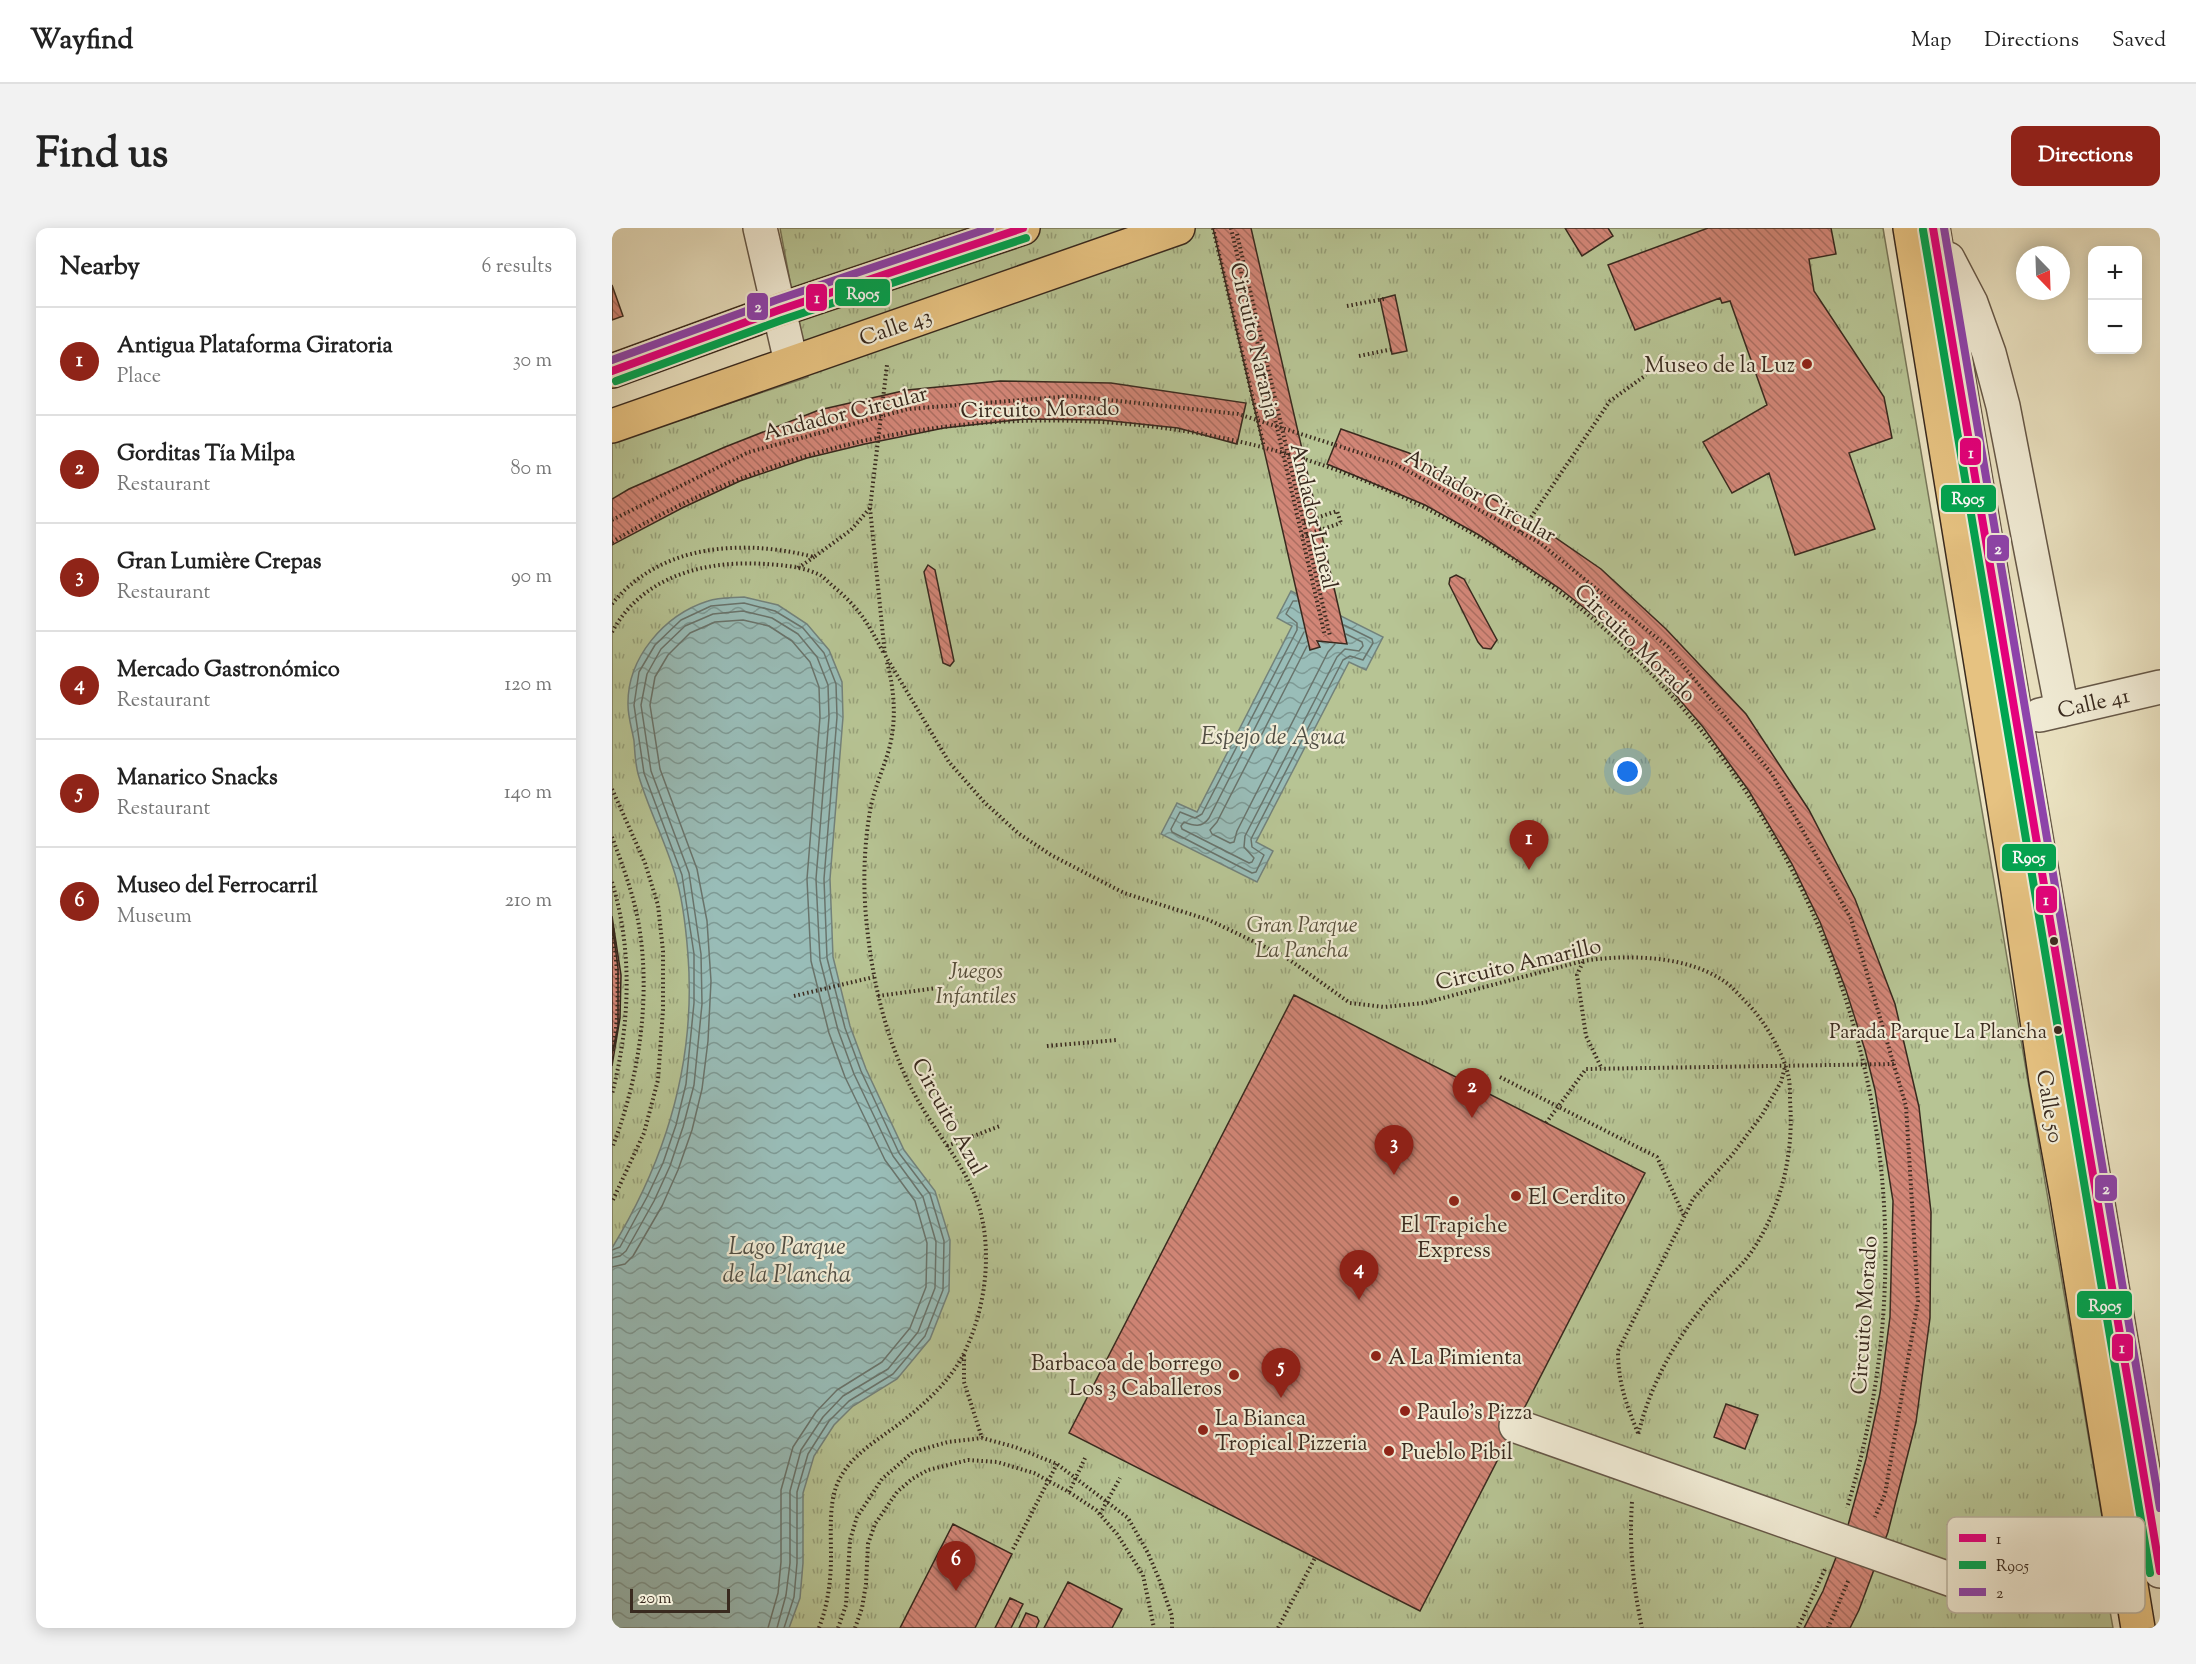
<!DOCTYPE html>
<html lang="en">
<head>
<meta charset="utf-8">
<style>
	:root { --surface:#fff; --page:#f2f2f2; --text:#222; --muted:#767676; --line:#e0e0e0; --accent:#8f2418 }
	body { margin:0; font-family:"Sorts Mill Goudy",serif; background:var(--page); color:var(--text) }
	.controls { position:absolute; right:18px; top:18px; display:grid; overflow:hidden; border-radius:12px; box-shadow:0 3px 15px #0003 }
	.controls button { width:54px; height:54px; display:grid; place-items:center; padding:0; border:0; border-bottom:2px solid var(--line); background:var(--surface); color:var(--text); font:30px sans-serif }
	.compass { position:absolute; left:1404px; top:18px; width:54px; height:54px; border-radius:50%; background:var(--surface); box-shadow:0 3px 15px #0003; rotate:157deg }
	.scale { position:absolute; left:18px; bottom:15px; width:100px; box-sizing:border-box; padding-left:6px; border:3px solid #392a1f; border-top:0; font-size:16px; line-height:21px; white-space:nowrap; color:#392a1f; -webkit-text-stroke:4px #f2edd7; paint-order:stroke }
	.you { position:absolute; left:1016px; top:544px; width:21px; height:21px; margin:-15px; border:4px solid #fff; border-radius:50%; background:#1a73e8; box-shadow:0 0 0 9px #1a73e833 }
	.badge { display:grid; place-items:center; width:39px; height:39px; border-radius:50%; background:var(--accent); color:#fff; font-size:20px; font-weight:700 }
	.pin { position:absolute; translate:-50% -50px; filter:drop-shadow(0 2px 3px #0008) }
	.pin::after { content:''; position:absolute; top:32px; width:21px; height:18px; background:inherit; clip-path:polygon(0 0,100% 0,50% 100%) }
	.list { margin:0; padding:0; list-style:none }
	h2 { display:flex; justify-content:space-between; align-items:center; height:78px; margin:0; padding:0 24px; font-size:26px }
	h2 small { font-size:20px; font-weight:400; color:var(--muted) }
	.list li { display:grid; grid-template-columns:39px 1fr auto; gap:18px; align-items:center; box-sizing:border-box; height:108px; padding:0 24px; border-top:2px solid var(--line) }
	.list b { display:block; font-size:22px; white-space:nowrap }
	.list p { margin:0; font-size:20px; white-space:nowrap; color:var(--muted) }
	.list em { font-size:20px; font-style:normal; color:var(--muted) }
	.map { position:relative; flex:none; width:1548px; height:1400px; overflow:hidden; border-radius:12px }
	header { display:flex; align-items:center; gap:36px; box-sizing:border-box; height:84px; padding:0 30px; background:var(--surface); border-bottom:2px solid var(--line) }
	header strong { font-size:28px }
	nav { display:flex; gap:33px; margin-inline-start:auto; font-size:21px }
	.intro { display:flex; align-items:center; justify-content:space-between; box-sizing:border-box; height:144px; padding:0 36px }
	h1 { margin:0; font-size:42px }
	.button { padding:15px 27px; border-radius:12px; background:var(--accent); color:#fff; font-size:21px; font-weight:700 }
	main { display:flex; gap:36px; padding:0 36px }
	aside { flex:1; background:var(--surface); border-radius:12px; box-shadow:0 3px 15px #0003 }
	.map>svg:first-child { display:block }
	.grass { fill:url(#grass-tufts); stroke:#78775a; stroke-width:1.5 }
	.water { fill:url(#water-waves); stroke:#73827b; stroke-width:1.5 }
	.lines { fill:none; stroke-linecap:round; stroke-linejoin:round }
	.shore { stroke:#69746c; stroke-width:1.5 }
	.building { fill:url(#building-back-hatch); stroke:#392a1f; stroke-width:1.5 }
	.minor-casing { stroke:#665848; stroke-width:36 }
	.major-casing { stroke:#392a1f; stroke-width:36 }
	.path { stroke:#392a1f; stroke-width:4; stroke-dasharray:1.5 3; stroke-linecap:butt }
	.minor { stroke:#f2edd7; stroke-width:33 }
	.major { stroke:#e6c281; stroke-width:33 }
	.path-bridge { stroke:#392a1f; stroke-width:4; stroke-dasharray:1.5 3; stroke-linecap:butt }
	.bus-1-casing { stroke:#f2edd7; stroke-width:12 }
	.bus-2-casing { stroke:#f2edd7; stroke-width:12 }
	.bus-3-casing { stroke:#f2edd7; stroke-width:12 }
	.bus-1 { stroke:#e5007d; stroke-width:8 }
	.bus-2 { stroke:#00a651; stroke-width:8 }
	.bus-3 { stroke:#8e44ad; stroke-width:8 }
	.poi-dot { fill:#8f2418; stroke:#f2edd7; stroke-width:2 }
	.bus-dot { fill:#392a1f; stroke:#f2edd7; stroke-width:2 }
	.labels { text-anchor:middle; stroke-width:4.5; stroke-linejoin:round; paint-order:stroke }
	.bus-label { font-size:20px; fill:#392a1f; stroke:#f2edd7; text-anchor:end }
	.street-label { font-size:22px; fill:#392a1f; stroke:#f2edd7 }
	.poi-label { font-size:22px; fill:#392a1f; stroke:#f2edd7; text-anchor:start }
	.park-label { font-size:22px; font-style:italic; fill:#58503c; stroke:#f2edd7 }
	.water-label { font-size:24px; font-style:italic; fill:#514f45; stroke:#f2edd7 }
	.key { fill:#f2edd7; stroke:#bab2a0; stroke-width:1.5 }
	.key-label { font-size:16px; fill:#392a1f }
	.line-badge { stroke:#f2edd7; stroke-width:2 }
	.badge-label { font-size:16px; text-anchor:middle; font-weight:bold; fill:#fff }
</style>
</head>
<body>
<header>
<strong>Wayfind</strong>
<nav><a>Map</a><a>Directions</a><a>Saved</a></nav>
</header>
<div class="intro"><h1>Find us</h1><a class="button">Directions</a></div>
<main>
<aside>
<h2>Nearby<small>6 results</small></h2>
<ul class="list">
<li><span class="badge">1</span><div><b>Antigua Plataforma Giratoria</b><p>Place</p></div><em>30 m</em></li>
<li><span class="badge">2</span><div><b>Gorditas Tía Milpa</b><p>Restaurant</p></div><em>80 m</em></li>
<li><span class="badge">3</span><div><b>Gran Lumière Crepas</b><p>Restaurant</p></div><em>90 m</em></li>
<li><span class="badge">4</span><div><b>Mercado Gastronómico</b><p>Restaurant</p></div><em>120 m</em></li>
<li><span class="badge">5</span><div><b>Manarico Snacks</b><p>Restaurant</p></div><em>140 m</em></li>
<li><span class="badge">6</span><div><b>Museo del Ferrocarril</b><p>Museum</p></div><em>210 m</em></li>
</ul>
</aside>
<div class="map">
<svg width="1548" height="1400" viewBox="0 0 1548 1400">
	<defs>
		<pattern id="grass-tufts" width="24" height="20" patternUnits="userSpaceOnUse" patternTransform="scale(1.5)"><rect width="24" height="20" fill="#b7c494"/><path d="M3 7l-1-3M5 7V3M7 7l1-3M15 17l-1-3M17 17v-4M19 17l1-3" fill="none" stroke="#969f78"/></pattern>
		<pattern id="water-waves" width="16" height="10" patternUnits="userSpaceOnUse" patternTransform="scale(1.5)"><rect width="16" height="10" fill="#99bdb8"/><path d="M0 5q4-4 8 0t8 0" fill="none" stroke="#7e9a95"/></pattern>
		<pattern id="building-back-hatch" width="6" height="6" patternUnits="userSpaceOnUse" patternTransform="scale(1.5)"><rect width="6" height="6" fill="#d28677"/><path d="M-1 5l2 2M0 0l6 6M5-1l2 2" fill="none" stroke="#ab6e61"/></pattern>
	</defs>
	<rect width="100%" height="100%" fill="#ebe3c2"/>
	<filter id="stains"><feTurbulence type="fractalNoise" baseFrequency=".00333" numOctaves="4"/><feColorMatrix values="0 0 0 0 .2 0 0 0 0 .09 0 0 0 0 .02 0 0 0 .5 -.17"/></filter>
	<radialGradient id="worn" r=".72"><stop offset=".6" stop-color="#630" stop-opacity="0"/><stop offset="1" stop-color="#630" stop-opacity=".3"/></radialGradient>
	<path class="grass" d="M168 0H1271L1504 1371 1496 1372 1501 1400H0V215L196 149Z"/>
	<path class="water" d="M679 363 771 409 754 442 737 434 644 614 661 623 645 654 549 606 565 575 585 584 680 398 665 390Z
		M132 369 166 377 195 396 217 422 230 454 231 489 218 651 221 729 238 798 254 841 292 922 323 963 338 1012 337 1063 318 1111 285 1151 241 1178 222 1197 202 1228 191 1265V1335L188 1370 177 1400H0V1020C55 930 84 834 76 727 74 701 71 671 63 646 53 613 37 582 27 549 23 537 23 525 22 513 20 501 16 489 16 477 15 430 52 387 96 373 107 369 120 370 132 369Z"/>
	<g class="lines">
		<path class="shore" d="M685 373H681L674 386 685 395V402L590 586 583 590 568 584 559 601 560 604 640 645 644 644 652 627 640 619 639 611 731 432 738 428 751 432 761 415 760 411 732 397
			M692 404 597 590C590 600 582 598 572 594L569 598 570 601 637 635 640 634 642 630 632 619 633 608 725 429 733 421 747 423 751 418 750 414 734 406
			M695 418 605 594 598 602 600 606 618 615 622 614 625 603 716 424 723 416
			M0 1022 8 1019 35 969 51 935 64 897 74 856 82 775V726L70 647 32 545 22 477 27 444 43 417 69 392 99 378 132 375 163 383 191 400 212 425 224 456 225 489 212 651 215 730 233 800 249 843 287 925 318 966 332 1013 331 1062 313 1108 281 1146 237 1173 217 1193 196 1226 185 1264V1335L182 1369 172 1400
			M0 1030 8 1028 14 1023 42 973 58 938 71 899 82 857 90 776 89 726 77 645 39 543 29 477 35 446 49 421 73 398 101 386 131 383 160 390 186 406 205 429 216 457 217 489 204 651 208 732 226 802 242 846 281 928 311 969 324 1014 323 1060 306 1104 276 1141 231 1168 211 1189 189 1222 178 1263V1335L174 1367 165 1400
			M0 1039 13 1036 21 1028 50 978 66 942 80 902 90 861 96 813 99 753 95 693 85 641 48 541 38 477 43 449 56 427 78 405 103 394 131 392 157 398 180 413 198 434 207 459 208 489 195 651 199 733 217 805 233 849 273 932 303 973 315 1015 314 1059 298 1100 270 1134 225 1162 204 1184 181 1219 169 1262V1334L166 1365 156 1400"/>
	</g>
	<path class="building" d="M601 0H639L735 416 705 413 708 419 698 422Z
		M953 0H996L1001 8 970 28Z
		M1096 0H1219L1224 26 1197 31 1202 63 1272 169 1280 210 1237 225 1263 301 1183 327 1157 245 1120 265 1091 214 1155 177 1118 73 1110 75 1108 70 1023 102 996 37Z
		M0 57 11 88 0 92Z
		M783 67 795 123 780 126 768 71Z
		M388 153 499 155 634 175 625 216 566 200 490 192 413 191 332 200 253 216 195 230 128 253 70 280 0 317V271L17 261 113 219 207 182 295 162Z
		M729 201 797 225 912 288 989 341 1054 401 1134 486 1197 582 1243 671 1283 776 1307 879 1319 984 1318 1090 1304 1194 1276 1304 1247 1382 1238 1400H1192L1211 1363 1235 1301 1254 1231 1268 1165 1278 1089 1281 973 1263 862 1253 822 1234 762 1208 694 1180 636 1137 563 1091 499 1049 450 999 401 947 360 867 307 813 277 715 236Z
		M316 337 323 342 342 433 338 438 331 435 312 344Z
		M844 347 852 351 885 412 879 421 871 420 866 414 837 356 838 350Z
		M0 688 9 747 8 790 0 838Z
		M0 696 6 740V798L0 826Z
		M682 767 1033 945 808 1383 457 1205Z
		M1114 1176 1146 1187 1133 1221 1102 1209Z
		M341 1296 400 1326 363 1400H288Z
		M456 1354 510 1381 500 1400H432Z
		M398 1370 411 1376 399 1400H383Z
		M414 1385 425 1389 427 1393 424 1400H407Z"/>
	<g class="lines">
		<g class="minor-casing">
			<path id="minor" d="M148 0 179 134
				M1321 0 1548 1343
				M1336 31 1359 75 1377 125 1391 178 1450 482
				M1428 487 1548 459
				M904 1198 1343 1353 1514 1327"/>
		</g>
		<g class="major-casing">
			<path id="major" d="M1298 0 1406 663 1434 853 1455 968 1526 1400
				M0 143 167 82 411 0
				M0 198 566 0"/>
		</g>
		<path class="path" d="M601 0 652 219
			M625 6 718 408
			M735 78 772 71
			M747 128 781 121
			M258 280 273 427 337 534 372 574 406 605 439 627 512 665 597 692 672 728 738 775 772 779 812 775 971 733C1016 726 1078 727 1116 756 1123 762 1129 769 1135 775 1152 792 1170 823 1176 846 1178 854 1178 864 1178 873 1182 924 1170 977 1142 1020 1130 1039 1111 1054 1097 1071 1064 1110 1038 1157 1026 1207
			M0 292 137 224 296 181 461 168 626 186 670 200 783 236 928 315 1056 419 1160 546 1239 691 1294 878 1306 1073 1273 1266 1263 1289
			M692 294 725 283 729 295
			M909 304 998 173 1034 147
			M0 314C123 240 262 198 406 193 990 173 1405 724 1235 1280
			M186 340 202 329
			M0 376C49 315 132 311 202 329L239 302 258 280 275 137
			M0 404C31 347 94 332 154 336 171 337 192 339 208 347 213 350 217 355 222 359 247 380 256 395 271 424
			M0 561 33 635 46 677 51 723V782L46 852 32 905 0 974
			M0 609C11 638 22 668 27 698 39 770 27 852 0 920
			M0 654C21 723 18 797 0 866
			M0 696C6 741 9 782 0 826
			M971 734 965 747 974 808 990 841
			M182 768 262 749
			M266 768 332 759
			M435 818 505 812
			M888 849 1045 929 1072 988
			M934 895 974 841 1282 836
			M335 918 388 898
			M352 1127V1154L370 1210
			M1026 1205C1014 1176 1006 1154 1006 1123L1081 971 1120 927 1150 887 1169 854 1173 839
			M457 1264 474 1228
			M1020 1274C1017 1318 1021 1357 1030 1400
			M488 1286 508 1250
			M401 1321 445 1236
			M207 1400C216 1376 219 1353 219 1327 219 1306 217 1279 224 1259 235 1229 263 1214 287 1196 309 1179 335 1156 349 1131 372 1088 381 1030 368 982 357 944 331 914 311 881 276 824 260 755 254 689 251 654 252 618 258 583 262 558 277 530 280 507 284 482 281 457 275 434
			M226 1400 234 1377 238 1312 245 1289 270 1251 301 1224 336 1214 370 1210 403 1219 445 1236 516 1290 536 1325 547 1351 560 1388V1400
			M243 1400 250 1380 254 1356 256 1316 263 1296 285 1264 300 1251 316 1242 356 1232 385 1234 422 1245 457 1264 484 1282 505 1306 531 1347 542 1400
			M666 1400 703 1330
			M1186 1400 1213 1341
			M1216 1400 1237 1351"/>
		<use href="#minor" class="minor"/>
		<use href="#major" class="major"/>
		<path class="path-bridge" d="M619 0 713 408
			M690 308 729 295"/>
		<g class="bus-1-casing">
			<path id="bus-1" d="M1321 0 1548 1343
				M0 143 167 82 411 0"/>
		</g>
		<g class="bus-2-casing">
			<path id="bus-2" d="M1311 2 1538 1345
				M4 153 170 92 414 10"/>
		</g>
		<g class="bus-3-casing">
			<path id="bus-3" d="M1332 0 1548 1280
				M0 132 164 72 378 0"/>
		</g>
		<use href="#bus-1" class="bus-1"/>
		<use href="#bus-2" class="bus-2"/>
		<use href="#bus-3" class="bus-3"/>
	</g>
	<g class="poi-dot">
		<circle cx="1195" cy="136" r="6"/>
		<circle cx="904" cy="968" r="6"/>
		<circle cx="842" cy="973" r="6"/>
		<circle cx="764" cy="1128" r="6"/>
		<circle cx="622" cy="1147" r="6"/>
		<circle cx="793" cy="1183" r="6"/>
		<circle cx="591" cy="1202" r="6"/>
		<circle cx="777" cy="1223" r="6"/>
	</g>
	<g class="bus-dot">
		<circle cx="1442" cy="713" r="5"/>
		<circle cx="1446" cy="802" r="5"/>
	</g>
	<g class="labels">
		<g class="bus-label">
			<text x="1435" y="810">Parada Parque La Plancha</text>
		</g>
		<g class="street-label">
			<text transform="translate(283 98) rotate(-19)" y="8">Calle 43</text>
			<text transform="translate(644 112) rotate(77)" y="8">Circuito Naranja</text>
			<text transform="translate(428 180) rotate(-1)" y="8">Circuito Morado</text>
			<text transform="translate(233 184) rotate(-14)" y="8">Andador Circular</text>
			<text transform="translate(869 267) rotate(29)" y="8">Andador Circular</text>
			<text transform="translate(703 288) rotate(77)" y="8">Andador Lineal</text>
			<text transform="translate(1024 414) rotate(44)" y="8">Circuito Morado</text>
			<text transform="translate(1481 474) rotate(-13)" y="8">Calle 41</text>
			<text transform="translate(906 735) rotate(-13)" y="8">Circuito Amarillo</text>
			<text transform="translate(1439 878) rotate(80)" y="8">Calle 50</text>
			<text transform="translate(338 888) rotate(61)" y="8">Circuito Azul</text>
			<text transform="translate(1251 1087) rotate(-86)" y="8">Circuito Morado</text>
		</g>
		<g class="poi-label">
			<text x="1183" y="144" text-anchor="end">Museo de la Luz</text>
			<text x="916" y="976">El Cerdito</text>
			<text x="842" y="1004" text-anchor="middle">El Trapiche<tspan x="842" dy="25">Express</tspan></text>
			<text x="776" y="1136">A La Pimienta</text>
			<text x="610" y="1142" text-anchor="end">Barbacoa de borrego<tspan x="610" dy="25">Los 3 Caballeros</tspan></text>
			<text x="805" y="1191">Paulo's Pizza</text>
			<text x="603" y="1197">La Bianca<tspan x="603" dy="25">Tropical Pizzeria</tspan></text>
			<text x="789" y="1231">Pueblo Pibil</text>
		</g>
		<g class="park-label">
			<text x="690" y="704">Gran Parque<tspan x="690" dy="25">La Pancha</tspan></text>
			<text x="364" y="750">Juegos<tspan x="364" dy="25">Infantiles</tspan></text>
		</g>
		<g class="water-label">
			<text x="661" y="516">Espejo de Agua</text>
			<text x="175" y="1026">Lago Parque<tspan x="175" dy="28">de la Plancha</tspan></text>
		</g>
	</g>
	<rect x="1335" y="1289" width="198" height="96" rx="9" class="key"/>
	<rect x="1347" y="1306" width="27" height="8" fill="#e5007d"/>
	<rect x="1347" y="1333" width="27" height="8" fill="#00a651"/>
	<rect x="1347" y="1360" width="27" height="8" fill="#8e44ad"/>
	<g class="key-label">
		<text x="1384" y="1316">1</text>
		<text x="1384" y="1343">R905</text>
		<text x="1384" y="1370">2</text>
	</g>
	<g class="line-badge">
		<rect x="222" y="50" width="57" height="29" rx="6" fill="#00a651"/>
		<rect x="193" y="55" width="23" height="29" rx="6" fill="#e5007d"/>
		<rect x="134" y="64" width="23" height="29" rx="6" fill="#8e44ad"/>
		<rect x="1347" y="209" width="23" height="29" rx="6" fill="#e5007d"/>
		<rect x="1328" y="256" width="57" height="29" rx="6" fill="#00a651"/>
		<rect x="1374" y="306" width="24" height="28" rx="6" fill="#8e44ad"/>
		<rect x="1389" y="615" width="56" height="29" rx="6" fill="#00a651"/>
		<rect x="1423" y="657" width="23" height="29" rx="6" fill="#e5007d"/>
		<rect x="1482" y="946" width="24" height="28" rx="6" fill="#8e44ad"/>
		<rect x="1464" y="1062" width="57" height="29" rx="6" fill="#00a651"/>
		<rect x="1499" y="1105" width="23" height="29" rx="6" fill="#e5007d"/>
	</g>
	<g class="badge-label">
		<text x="251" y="71">R905</text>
		<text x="205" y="75">1</text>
		<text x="146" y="84">2</text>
		<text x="1359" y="230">1</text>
		<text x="1356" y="276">R905</text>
		<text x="1386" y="326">2</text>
		<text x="1417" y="635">R905</text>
		<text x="1434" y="677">1</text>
		<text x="1494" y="966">2</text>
		<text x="1493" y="1083">R905</text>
		<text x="1510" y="1125">1</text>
	</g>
	<rect width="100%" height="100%" filter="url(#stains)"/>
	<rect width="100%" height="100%" fill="url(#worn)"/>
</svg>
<div class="controls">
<button>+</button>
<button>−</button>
</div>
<svg class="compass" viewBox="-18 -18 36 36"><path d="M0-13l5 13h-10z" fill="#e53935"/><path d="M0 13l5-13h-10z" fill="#767676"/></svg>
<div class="scale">20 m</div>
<div class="you"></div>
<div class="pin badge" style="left:917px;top:642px">1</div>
<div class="pin badge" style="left:860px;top:890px">2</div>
<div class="pin badge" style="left:782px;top:947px">3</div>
<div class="pin badge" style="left:747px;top:1072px">4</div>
<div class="pin badge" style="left:669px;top:1170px">5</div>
<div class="pin badge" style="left:344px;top:1363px">6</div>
</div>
</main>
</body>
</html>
